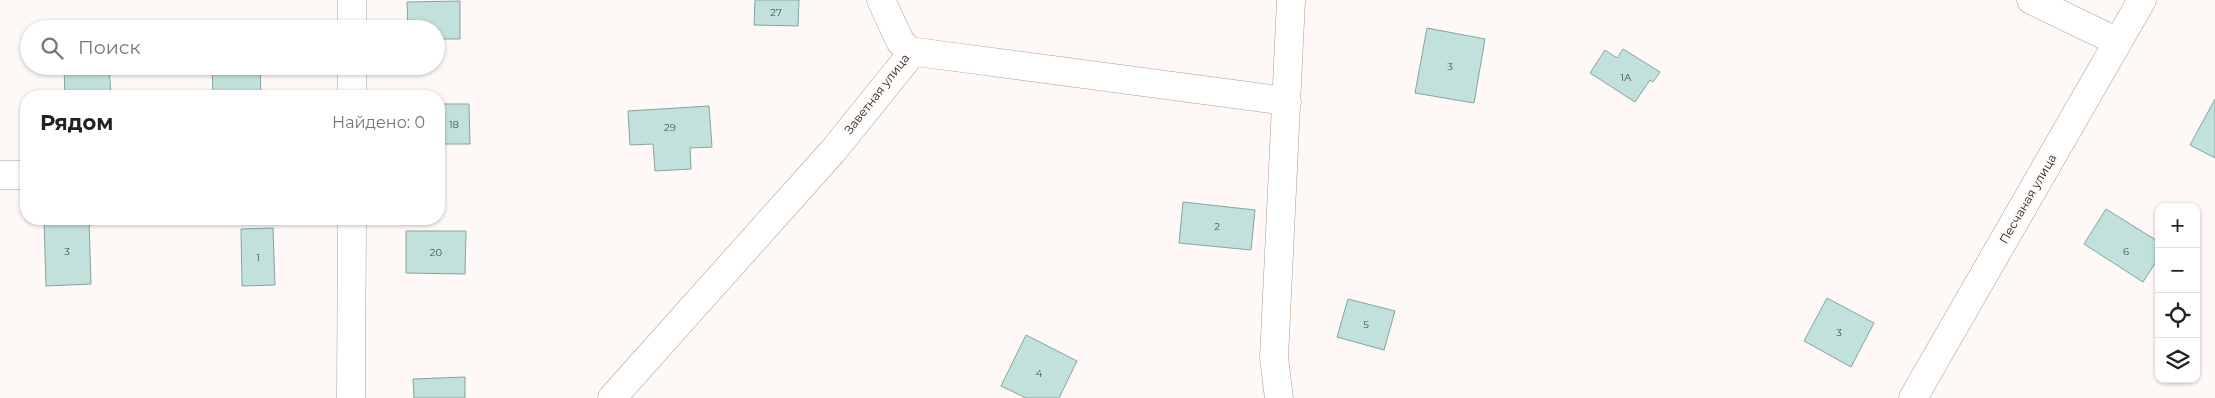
<!DOCTYPE html>
<html lang="ru">
<head>
<meta charset="utf-8">
<style>
	:root { --surface:#fff; --page:#f2f2f2; --text:#222; --muted:#767676; --line:#e0e0e0 }
	body { margin:0; font-family:Montserrat,sans-serif; background:var(--page); color:var(--text) }
	.controls { position:absolute; right:15px; bottom:15px; display:grid; overflow:hidden; border-radius:10px; box-shadow:0 1px 4px #0004 }
	.controls button { width:45px; height:45px; display:grid; place-items:center; padding:0; border:0; border-bottom:1px solid var(--line); background:var(--surface); color:var(--text); font:25px sans-serif }
	.list { margin:0; padding:0; list-style:none }
	h2 { display:flex; justify-content:space-between; align-items:center; height:65px; margin:0; padding:0 20px; font-size:21px }
	h2 small { font-size:16px; font-weight:400; color:var(--muted) }
	.icon { flex:none; width:28px; height:28px; fill:none; stroke:currentColor; stroke-width:2; stroke-linecap:round; stroke-linejoin:round }
	.map { position:relative; flex:none; width:2215px; height:398px; overflow:hidden }
	.search { position:absolute; background:var(--surface); box-shadow:0 1px 4px #0004; left:20px; top:20px; width:425px; height:55px; display:flex; align-items:center; gap:12px; box-sizing:border-box; padding:0 18px; border-radius:28px; color:var(--muted); font-size:19px }
	.panel { position:absolute; background:var(--surface); box-shadow:0 1px 4px #0004; left:20px; top:90px; width:425px; height:135px; border-radius:20px }
	.map>svg:first-child { display:block }
	.building { fill:#c2e1dd; stroke:#86a3a0 }
	.lines { fill:none; stroke-linecap:round; stroke-linejoin:round }
	.minor-casing { stroke:#af9c8b; stroke-width:29 }
	.minor { stroke:#fff; stroke-width:28 }
	.labels { text-anchor:middle; stroke-width:5; stroke-linejoin:round; paint-order:stroke }
	.number-label { font-size:10px; fill:#4c4e48 }
	.street-label { font-size:12px; fill:#241d16; stroke:#fef9f6 }
</style>
</head>
<body>
<div class="map">
<svg width="2215" height="398" viewBox="0 0 2215 398">
	<rect width="100%" height="100%" fill="#fef9f6"/>
	<path class="building" d="M755 0H799L798 26 754 25Z
		M460 1V39H436V29H408L407 2Z
		M1427 28 1485 39 1474 103 1415 93Z
		M1623 49 1660 72 1653 82 1650 80 1635 102 1590 73 1605 50 1617 58Z
		M64 66H109L111 96H65Z
		M212 66H260L261 96H213Z
		M2215 99V158L2190 145Z
		M439 104H469L470 144H439Z
		M709 106 712 147 690 148 691 169 655 171 653 144 630 145 628 111Z
		M1183 202 1255 210 1251 250 1179 243Z
		M2106 209 2159 242V257L2143 282 2084 244Z
		M44 219H89L91 284 46 286Z
		M273 228 275 285 242 286 241 229Z
		M406 231H466L465 274 406 273Z
		M1827 298 1874 323 1851 367 1804 341Z
		M1348 299 1395 311 1384 350 1337 337Z
		M1026 335 1077 361 1059 398H1026L1001 386Z
		M465 377V398H414L413 379Z"/>
	<g class="lines">
		<g class="minor-casing">
			<path id="minor" d="M352 0V29
				M881 0 900 41 909 51
				M2031 0 2118 42
				M352 66V96
				M0 175H26
				M351 398 352 219
				M612 398 833 151 908 58 909 51 1287 101
				M1279 398 1274 358 1291 0
				M1913 398 2142 0"/>
		</g>
		<use href="#minor" class="minor"/>
	</g>
	<g class="labels">
		<g class="number-label">
			<text x="776" y="16">27</text>
			<text x="1450" y="70">3</text>
			<text x="1626" y="81">1А</text>
			<text x="454" y="128">18</text>
			<text x="670" y="131">29</text>
			<text x="1217" y="230">2</text>
			<text x="67" y="255">3</text>
			<text x="2126" y="255">6</text>
			<text x="436" y="256">20</text>
			<text x="258" y="261">1</text>
			<text x="1366" y="328">5</text>
			<text x="1839" y="336">3</text>
			<text x="1039" y="377">4</text>
		</g>
		<g class="street-label">
			<text transform="translate(877 94) rotate(-52)" y="4">Заветная улица</text>
			<text transform="translate(2028 199) rotate(-60)" y="4">Песчаная улица</text>
		</g>
	</g>
</svg>
<div class="controls">
<button>+</button>
<button>−</button>
<button><svg class="icon" aria-label="locate" viewBox="0 0 24 24"><circle cx="12" cy="12" r="6"/><path d="M12 2v4M12 18v4M2 12h4M18 12h4"/></svg></button>
<button><svg class="icon" aria-label="layers" viewBox="0 0 24 24"><path d="M12 4l9 5-9 5-9-5zM3 14l9 5 9-5"/></svg></button>
</div>
<div class="search"><svg class="icon" aria-label="search" viewBox="0 0 24 24"><circle cx="10" cy="10" r="6"/><path d="M15 15l6 6"/></svg>Поиск</div>
<section class="panel">
<h2>Рядом<small>Найдено: 0</small></h2>
<ul class="list">
</ul>
</section>
</div>
</body>
</html>
